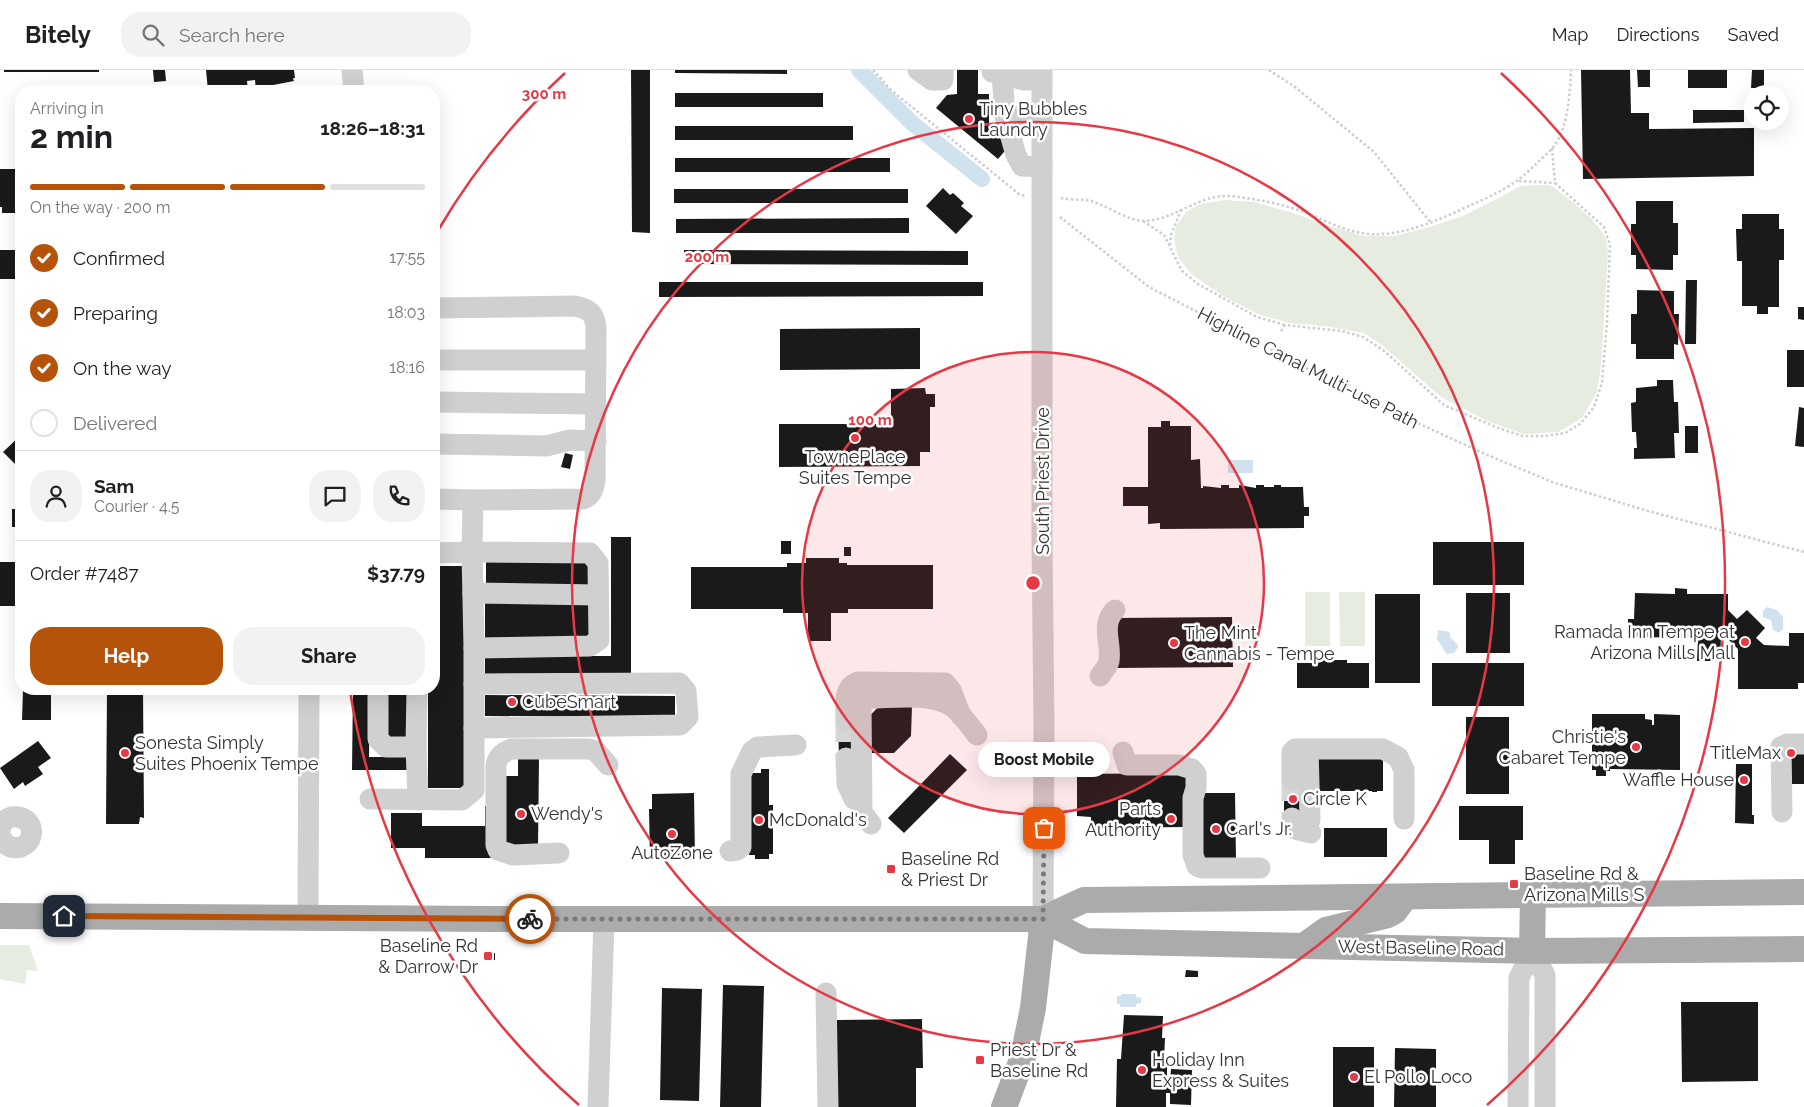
<!DOCTYPE html>
<html lang="en">
<head>
<meta charset="utf-8">
<style>
  body { margin:0; font-family:Raleway,sans-serif; background:#f2f2f2; color:#202124; height:100vh; display:flex; flex-direction:column; font-size:19px; white-space:nowrap }
  * { box-sizing:border-box; margin:0 }
  p { font-size:16px; color:#757577 }
  .icon { flex:none; width:28px; height:28px; fill:none; stroke:currentColor; stroke-width:2; stroke-linecap:round; stroke-linejoin:round }
  .map { position:relative; flex:1; overflow:hidden }
  .side { position:absolute; left:15px; top:15px; width:425px; height:610px; display:flex; flex-direction:column; background:#fff; border-radius:20px; box-shadow:0 5px 20px #0002 }
  .side>* { flex:none }
  .buttons { position:absolute; left:1744px; top:15px; display:grid; gap:10px }
  .buttons a { display:grid; place-items:center; width:45px; height:45px; border-radius:50%; background:#fff; box-shadow:0 5px 20px #0002; font-size:25px }
  .pin { position:absolute; display:grid; place-items:center; width:42px; height:42px; color:#fff; margin:-21px; border-radius:10px; box-shadow:0 2px 8px #0006 }
  .courier { position:absolute; display:grid; place-items:center; width:50px; height:50px; margin:-25px; border:4px solid #b45309; border-radius:50%; background:#fff; color:#222; box-shadow:0 1px 6px #0007 }
  .bubble { position:absolute; height:35px; border-radius:18px; background:#fff; box-shadow:0 5px 20px #0002; font-size:16px; font-weight:700; line-height:35px; text-align:center }
  .head em { font-style:normal; font-weight:700 }
  .head div { display:flex; flex-direction:column-reverse }
  .head { display:flex; align-items:center; justify-content:space-between; height:85px; padding:0 15px }
  h1 { font-size:32px; font-weight:700; line-height:38px }
  .bar { display:grid; grid-template-columns:repeat(4,1fr); gap:8px 5px; align-content:center; height:60px; padding:0 15px }
  .bar i { height:6px; border-radius:4px; background:#e0e0e0 }
  .bar .selected { background:#b45309 }
  .bar p { grid-column:span 4 }
  .line { display:flex; align-items:center; gap:12px; padding:0 15px; border-top:1px solid #e0e0e0 }
  .line div { flex:1 }
  .round { display:grid; place-items:center; flex:none; width:52px; height:52px; border-radius:20px; background:#f2f2f2 }
  ol { padding:0 15px; list-style:none }
  li { display:flex; align-items:center; gap:15px; height:55px }
  li p { margin-inline-start:auto }
  li .icon { padding:5px; border-radius:50%; background:#b45309; color:#fff; stroke-width:4 }
  li:last-child { color:#757577 }
  li i { width:28px; height:28px; border:2px solid #e0e0e0; border-radius:50% }
  .primary-button { display:flex; gap:10px; margin-top:auto; padding:10px 15px }
  .primary-button a { flex:1; height:58px; border-radius:20px; background:#b45309; color:#fff; font-size:20px; font-weight:700; line-height:58px; text-align:center }
  .primary-button a+a { background:#f2f2f2; color:#202124 }
  header { display:flex; align-items:center; gap:30px; box-sizing:border-box; height:70px; padding:0 25px; background:#fff; border-bottom:1px solid #e0e0e0 }
  header strong { font-size:24px }
  nav { display:flex; gap:28px; margin-inline-start:auto; font-size:18px }
  .search { width:350px; height:45px; background:#f2f2f2; display:flex; align-items:center; gap:12px; box-sizing:border-box; padding:0 18px; border-radius:20px; color:#757577; font-size:19px }
  .map>svg:first-child { display:block }
  .green { fill:#e6ecdf }
  .water { fill:#cfe2ee }
  .lines { fill:none; stroke-linecap:round; stroke-linejoin:round }
  .canal { stroke:#cfe2ee; stroke-width:16 }
  .building { fill:#1a1a1a }
  .minor-tunnel { stroke:#d6d6d6; stroke-width:21; stroke-dasharray:21 11; stroke-linecap:butt }
  .path { stroke:#cdcdcd; stroke-width:2.5; stroke-dasharray:2.5 2.5; stroke-linecap:butt }
  .minor { stroke:#d0d0d0; stroke-width:21 }
  .major { stroke:#ababab; stroke-width:26 }
  .done { stroke:#7a7a7a; stroke-width:5; stroke-dasharray:0 9 }
  .route { stroke:#b45309; stroke-width:6 }
  .ring { fill:none; stroke:#e63946; stroke-width:2.5 }
  .poi-dot { fill:#e63946; stroke:#fff; stroke-width:2 }
  .labels { text-anchor:middle; stroke-width:5; stroke-linejoin:round; paint-order:stroke }
  .poi-label { font-size:18px; fill:#333; stroke:#fff; text-anchor:start }
  .street-label { font-size:18px; fill:#333; stroke:#fff }
  .centre { fill:#e63946; stroke:#fff; stroke-width:2.5 }
  .ring-label { font-size:15px; text-anchor:middle; font-weight:bold; fill:#e63946; stroke:#fff; stroke-width:5; stroke-linejoin:round; paint-order:stroke }
</style>
</head>
<body>
<header>
<strong>Bitely</strong>
<div class="search"><svg class="icon" aria-label="search" viewBox="0 0 24 24"><circle cx="10" cy="10" r="6"/><path d="M15 15l6 6"/></svg>Search here</div>
<nav><a>Map</a><a>Directions</a><a>Saved</a></nav>
</header>
<div class="map">
<svg width="1804" height="1037" viewBox="0 0 1804 1037">
  <rect width="100%" height="100%" fill="#fff"/>
  <g class="green">
    <path d="M1535 115H1549L1555 118C1570 131 1596 148 1605 167 1607 171 1607 177 1608 182L1601 296 1597 322 1582 348 1558 362 1524 364 1487 351 1441 327 1383 276 1364 263 1325 256 1290 253 1258 244 1223 226 1191 204 1178 187 1174 169 1176 156 1186 142 1200 134 1225 130 1254 132 1290 142 1330 156 1363 166H1395L1426 158 1463 146 1501 127 1520 116Z"/>
    <rect x="1305" y="522" width="25" height="54"/>
    <path d="M1339 522H1365V576H1340Z"/>
    <path d="M0 875H29L38 901 27 900 25 914 0 909Z"/>
  </g>
  <g class="water">
    <rect x="1228" y="390" width="25" height="13"/>
    <path d="M1767 537 1777 540 1783 547V559L1779 563 1773 560 1771 550 1763 547V541Z"/>
    <path d="M1438 560 1450 562V567L1457 574 1458 577 1454 583 1447 584C1443 580 1442 574 1437 570Z"/>
    <path d="M1121 924H1136V927L1141 928V933L1136 934V937H1120V934H1117V926H1121Z"/>
  </g>
  <g class="lines">
    <path class="canal" d="M859 0 912 53 982 109"/>
  </g>
  <g class="building">
    <rect x="4" y="0" width="95" height="2"/>
    <path d="M153 0H165L166 11 154 12Z"/>
    <path d="M206 0H294L295 8H293L294 11 268 16 269 20 267 21H256L255 10 247 11 248 21H237L236 18 208 21Z"/>
    <path d="M631 0H650V163L632 162Z"/>
    <path d="M675 0H787V4L675 3Z"/>
    <path d="M957 0H978V24H989V59L1009 76 998 89 936 38 947 25 957 24Z"/>
    <path d="M1581 0H1630L1631 43H1649V59L1754 58V106L1583 109Z"/>
    <path d="M1637 0H1650V17H1638Z"/>
    <rect x="1688" y="0" width="39" height="18"/>
    <path d="M1752 0H1764V18H1751Z"/>
    <rect x="675" y="23" width="148" height="14"/>
    <path d="M1693 40H1744V52L1693 53Z"/>
    <rect x="675" y="56" width="178" height="14"/>
    <rect x="675" y="88" width="215" height="14"/>
    <path d="M0 99H21V143H2V137H0Z"/>
    <path d="M943 118 950 125 953 123 964 133 961 136 973 146 956 164 926 136Z"/>
    <rect x="674" y="119" width="234" height="14"/>
    <path d="M1636 131H1673V153H1678V185H1673V200L1636 199V185H1631V154H1636Z"/>
    <path d="M1742 144H1779V159H1784V190H1779V237H1768V244H1757V236H1742V191H1737L1736 159H1742Z"/>
    <path d="M909 148V163H676V149Z"/>
    <rect x="0" y="180" width="21" height="29"/>
    <path d="M684 180 968 181V195L684 194Z"/>
    <path d="M1686 210H1697L1696 274H1685Z"/>
    <path d="M659 212H983V226L659 227Z"/>
    <path d="M1637 220 1674 221V244H1679L1678 275 1674 274V289H1636V274H1631V244H1637Z"/>
    <path d="M1798 237H1804V250L1798 249Z"/>
    <path d="M920 258V299L780 300V259Z"/>
    <rect x="1787" y="280" width="17" height="37"/>
    <path d="M1657 310H1673L1674 332H1678L1679 363H1674L1675 388 1634 389V378H1637L1636 362H1632L1631 333 1636 332V318L1657 316Z"/>
    <path d="M925 318 926 324H935V337H930V382H920V396L779 397V354H891V319Z"/>
    <path d="M1799 337 1804 338V377L1795 376Z"/>
    <path d="M1161 351H1170V356H1191V390L1200 389 1201 418H1203V416L1221 418V415H1229V418H1239V415L1256 418V415H1264V417H1274V415H1281V417H1303L1304 437H1309V446H1304V458L1160 459V453L1148 454V436H1123V417H1148V357H1161Z"/>
    <rect x="1685" y="356" width="13" height="27"/>
    <path d="M21 365V400L3 382Z"/>
    <path d="M565 383 573 385 570 399 561 397Z"/>
    <rect x="12" y="439" width="9" height="18"/>
    <path d="M611 467H631V606L485 605V586H611Z"/>
    <rect x="781" y="471" width="10" height="13"/>
    <rect x="1433" y="472" width="91" height="43"/>
    <rect x="844" y="477" width="7" height="9"/>
    <path d="M806 488H839V493H847V495H933V539H848V543H831V571H808V543H783V539H691V497H787V493H806Z"/>
    <rect x="486" y="491" width="105" height="24"/>
    <rect x="0" y="492" width="21" height="44"/>
    <path d="M434 496H464V718H428V619H434Z"/>
    <path d="M1675 518 1687 519V524H1728V540L1737 549 1747 540 1765 558 1756 568 1764 575 1789 576V563H1804V613H1798V619H1738V579L1726 567H1721L1720 591H1697L1698 568 1634 567V561H1628V549H1634L1635 523 1675 524Z"/>
    <rect x="1466" y="523" width="44" height="60"/>
    <rect x="1375" y="524" width="45" height="89"/>
    <rect x="485" y="533" width="106" height="35"/>
    <path d="M1232 547 1233 597 1115 598V548Z"/>
    <path d="M1318 590H1347V593H1369V618H1297V593H1318Z"/>
    <rect x="1432" y="593" width="92" height="43"/>
    <path d="M23 619H51V650H22Z"/>
    <path d="M107 619H143L144 748 140 747 139 754H106Z"/>
    <path d="M353 619H370L369 687H408L407 700H352Z"/>
    <rect x="387" y="619" width="22" height="49"/>
    <path d="M485 625 675 626V647L485 646Z"/>
    <path d="M880 635 912 636 911 666 894 683H864L854 688H839L838 652H864Z"/>
    <path d="M1592 644H1645V649L1652 650V655H1654V644L1680 645V700L1610 699V701H1606V706H1596V700H1592Z"/>
    <rect x="1466" y="647" width="43" height="77"/>
    <path d="M38 671 51 688 38 697 43 704 25 716 23 712 14 719 0 698Z"/>
    <rect x="1784" y="679" width="20" height="35"/>
    <path d="M950 684 967 700 904 763 888 748Z"/>
    <path d="M518 687 539 688 538 779 503 775 506 706H518Z"/>
    <path d="M1315 689H1383V721H1377V722H1372V721H1318Z"/>
    <path d="M1736 694H1752V745H1754V754L1735 753Z"/>
    <path d="M761 699H769V735H773V784H769V789H755V785H749V703H761Z"/>
    <path d="M1186 703 1187 757 1091 758V747L1077 746V704Z"/>
    <path d="M1303 710V748H1284V711Z"/>
    <path d="M694 723 695 789H650L649 739H652V724Z"/>
    <path d="M1200 723H1235L1236 790H1196Z"/>
    <path d="M485 736H492V788H425V778H391V743H422V756H485Z"/>
    <path d="M1459 736H1523V770H1515V794H1489V770H1459Z"/>
    <rect x="1324" y="758" width="63" height="29"/>
    <path d="M482 883H495V890L482 889Z"/>
    <path d="M1186 900 1198 901V907H1185Z"/>
    <path d="M723 915 764 916 761 1037H720Z"/>
    <path d="M662 918 702 919 699 1031 660 1030Z"/>
    <path d="M1681 932H1758V1011L1682 1012Z"/>
    <path d="M1124 945 1163 946 1162 968H1165L1164 990H1167V1011H1170L1171 999 1192 1000 1191 1035 1170 1034V1023H1166V1037H1116L1117 989H1121Z"/>
    <path d="M922 949 923 998H916V1037H836L837 950Z"/>
    <rect x="1333" y="977" width="41" height="60"/>
    <path d="M1395 978 1436 979V1037H1394Z"/>
  </g>
  <g class="lines">
    <g class="minor-tunnel">
      <path d="M846 651V688"/>
      <path d="M1292 710V748"/>
    </g>
    <g class="path">
      <path d="M873 0 891 20 1019 124 1025 126"/>
      <path d="M1269 0 1295 17 1374 82 1431 153"/>
      <path d="M1519 111 1555 113"/>
      <path d="M1061 128C1070 130 1081 129 1091 131 1106 135 1128 151 1144 151 1175 150 1199 124 1230 126 1256 129 1283 134 1307 143 1327 151 1346 162 1368 164 1400 166 1429 154 1458 141 1477 132 1498 124 1515 112 1523 107 1531 99 1538 92 1543 87 1550 82 1554 76 1568 58 1570 23 1571 0"/>
      <path d="M1060 147 1149 217 1372 332 1485 384 1552 412 1648 441 1804 482"/>
      <path d="M1143 151 1164 165 1182 201 1198 214 1257 247 1285 255"/>
      <path d="M1170 175 1171 165 1181 140"/>
      <path d="M1281 261 1285 255 1342 261 1363 267 1383 280 1444 335 1498 358 1523 366H1546L1565 363 1580 354 1594 337 1602 313 1607 252 1610 175 1604 157 1555 113 1552 78"/>
    </g>
    <g class="minor">
      <path d="M352 0 354 21"/>
      <path d="M918 0 932 10H943V0"/>
      <path d="M992 0V2L1024 10H1042"/>
      <path d="M1042 0V470L1044 657 1043 849"/>
      <path d="M1002 4 1005 46 1042 49"/>
      <path d="M1005 46 1016 85 1022 96 1042 97"/>
      <path d="M434 238 575 236C589 239 595 243 596 258L595 411C593 420 592 426 583 429L473 430 434 429"/>
      <path d="M434 290H596"/>
      <path d="M434 332 596 334"/>
      <path d="M434 374 546 376 570 370 596 371"/>
      <path d="M473 430 472 482 590 483 598 493 599 570 590 576 474 578"/>
      <path d="M473 523 598 525"/>
      <path d="M1100 606C1103 602 1108 596 1109 591 1112 573 1100 555 1115 540"/>
      <path d="M378 619V669L386 677H416L418 730"/>
      <path d="M846 651C846 637 842 616 859 612L945 613 951 620 961 646"/>
      <path d="M474 658 680 655 688 647 686 621 679 613 474 614"/>
      <path d="M416 677 417 619"/>
      <path d="M1123 682 1127 695H1179L1192 699 1196 704V718L1193 728V785L1197 796 1202 798H1260"/>
      <path d="M846 688 847 714 854 729"/>
      <path d="M1292 710V682L1295 679H1308"/>
      <path d="M370 729 462 730 474 720V578L472 482 434 483"/>
      <path d="M1782 742 1781 677 1787 674H1804"/>
      <path d="M1292 748V755L1295 759 1311 763"/>
      <path d="M1310 750 1308 679H1383L1398 687 1404 700V749"/>
      <path d="M871 754 862 742 861 636 864 631 870 628C895 628 934 622 954 638 963 646 970 656 977 665"/>
      <path d="M0 761C2 739 36 744 31 766 30 771 26 775 21 777 10 780 2 773 0 764"/>
      <path d="M730 781 737 780 741 777V704L752 681 758 677 796 675"/>
      <path d="M559 783 513 785 498 780 496 775V695C498 686 502 683 511 679H589L596 681 608 695"/>
      <path d="M308 848 309 619"/>
      <path d="M1532 881 1545 905V1037"/>
      <path d="M826 923 828 1037"/>
      <path d="M598 1037 604 849"/>
      <path d="M1518 1037 1519 908 1532 881"/>
    </g>
    <g class="major">
      <path d="M0 846 493 849H1043L1084 830 1804 822"/>
      <path d="M1043 849 1085 871 1532 881 1804 879"/>
      <path d="M1305 875 1326 860 1388 845 1395 841 1405 827"/>
      <path d="M1532 881 1533 825"/>
      <path d="M1004 1037 1023 987 1033 938 1043 849"/>
    </g>
  </g>
  <g class="lines">
    <path class="done" d="M530 849H1043L1044 758"/>
    <path class="route" d="M64 846 530 849"/>
  </g>
  <circle cx="1033" cy="513" r="231" fill="#e63946" fill-opacity=".12"/>
  <g class="ring">
    <circle cx="1033" cy="513" r="231"/>
    <circle cx="1033" cy="513" r="461"/>
    <path d="M579 1035A692 692 0 0 1 350 621M437 162A692 692 0 0 1 565 3M1501 3A692 692 0 0 1 1487 1035"/>
  </g>
  <g class="poi-dot">
    <circle cx="969" cy="49" r="5"/>
    <circle cx="855" cy="368" r="5"/>
    <circle cx="1745" cy="572" r="5"/>
    <circle cx="1174" cy="573" r="5"/>
    <circle cx="512" cy="632" r="5"/>
    <circle cx="1636" cy="677" r="5"/>
    <circle cx="125" cy="683" r="5"/>
    <circle cx="1791" cy="683" r="5"/>
    <circle cx="1744" cy="710" r="5"/>
    <circle cx="1293" cy="729" r="5"/>
    <circle cx="521" cy="744" r="5"/>
    <circle cx="1171" cy="749" r="5"/>
    <circle cx="759" cy="750" r="5"/>
    <circle cx="1216" cy="759" r="5"/>
    <circle cx="672" cy="764" r="5"/>
    <rect x="886" y="794" width="10" height="10" rx="2.5"/>
    <rect x="1509" y="809" width="10" height="10" rx="2.5"/>
    <rect x="483" y="881" width="10" height="10" rx="2.5"/>
    <rect x="975" y="985" width="10" height="10" rx="2.5"/>
    <circle cx="1142" cy="1000" r="5"/>
    <circle cx="1354" cy="1007" r="5"/>
  </g>
  <g class="labels">
    <g class="poi-label">
      <text x="979" y="45">Tiny Bubbles<tspan x="979" dy="21">Laundry</tspan></text>
      <text x="855" y="393" text-anchor="middle">TownePlace<tspan x="855" dy="21">Suites Tempe</tspan></text>
      <text x="1735" y="568" text-anchor="end">Ramada Inn Tempe at<tspan x="1735" dy="21">Arizona Mills Mall</tspan></text>
      <text x="1184" y="569">The Mint<tspan x="1184" dy="21">Cannabis - Tempe</tspan></text>
      <text x="522" y="638">CubeSmart</text>
      <text x="1626" y="673" text-anchor="end">Christie's<tspan x="1626" dy="21">Cabaret Tempe</tspan></text>
      <text x="135" y="679">Sonesta Simply<tspan x="135" dy="21">Suites Phoenix Tempe</tspan></text>
      <text x="1781" y="689" text-anchor="end">TitleMax</text>
      <text x="1734" y="716" text-anchor="end">Waffle House</text>
      <text x="1303" y="735">Circle K</text>
      <text x="1161" y="745" text-anchor="end">Parts<tspan x="1161" dy="21">Authority</tspan></text>
      <text x="531" y="750">Wendy's</text>
      <text x="769" y="756">McDonald's</text>
      <text x="1226" y="765">Carl's Jr.</text>
      <text x="672" y="789" text-anchor="middle">AutoZone</text>
      <text x="901" y="795">Baseline Rd<tspan x="901" dy="21">&amp; Priest Dr</tspan></text>
      <text x="1524" y="810">Baseline Rd &amp;<tspan x="1524" dy="21">Arizona Mills S</tspan></text>
      <text x="478" y="882" text-anchor="end">Baseline Rd<tspan x="478" dy="21">&amp; Darrow Dr</tspan></text>
      <text x="990" y="986">Priest Dr &amp;<tspan x="990" dy="21">Baseline Rd</tspan></text>
      <text x="1152" y="996">Holiday Inn<tspan x="1152" dy="21">Express &amp; Suites</tspan></text>
      <text x="1364" y="1013">El Pollo Loco</text>
    </g>
    <g class="street-label">
      <text transform="translate(1308 298) rotate(27)" y="6">Highline Canal Multi-use Path</text>
      <text transform="translate(1043 411) rotate(-90)" y="6">South Priest Drive</text>
      <text transform="translate(1421 878) rotate(1)" y="6">West Baseline Road</text>
    </g>
  </g>
  <circle cx="1033" cy="513" r="8" class="centre"/>
  <g class="ring-label">
    <text x="544" y="29">300 m</text>
    <text x="707" y="192">200 m</text>
    <text x="870" y="355">100 m</text>
  </g>
</svg>
<div class="buttons">
<a><svg class="icon" aria-label="locate" viewBox="0 0 24 24"><circle cx="12" cy="12" r="6"/><path d="M12 2v4M12 18v4M2 12h4M18 12h4"/></svg></a>
</div>
<div class="pin" style="left:1044px;top:758px;background:#ea580c"><svg class="icon" aria-label="bag" viewBox="0 0 24 24"><path d="M5 8h14l-1 12H6zM9 8a3 3 0 0 1 6 0"/></svg></div>
<div class="pin" style="left:64px;top:846px;background:#1f2937"><svg class="icon" aria-label="home" viewBox="0 0 24 24"><path d="M3 11l9-7 9 7M6 9v11h12V9"/></svg></div>
<div class="courier" style="left:530px;top:849px"><svg class="icon" aria-label="bike" viewBox="0 0 24 24"><circle cx="6" cy="16" r="4"/><circle cx="18" cy="16" r="4"/><path d="M6 16l4-8h5l3 8M10 8l3 8H6M13 5h3"/></svg></div>
<div class="bubble" style="left:978px;top:672px;width:132px">Boost Mobile</div>
<section class="side">
<div class="head"><div><h1>2 min</h1><p>Arriving in</p></div><em>18:26–18:31</em></div>
<div class="bar"><i class="selected"></i><i class="selected"></i><i class="selected"></i><i></i><p>On the way · 200 m</p></div>
<ol>
<li><svg class="icon" aria-label="check" viewBox="0 0 24 24"><path d="M5 12l5 5 9-10"/></svg>Confirmed<p>17:55</p></li>
<li><svg class="icon" aria-label="check" viewBox="0 0 24 24"><path d="M5 12l5 5 9-10"/></svg>Preparing<p>18:03</p></li>
<li><svg class="icon" aria-label="check" viewBox="0 0 24 24"><path d="M5 12l5 5 9-10"/></svg>On the way<p>18:16</p></li>
<li><i></i>Delivered</li>
</ol>
<div class="line" style="height:90px"><a class="round"><svg class="icon" aria-label="person" viewBox="0 0 24 24"><circle cx="12" cy="8" r="4"/><path d="M4 21q1-7 8-7t8 7"/></svg></a><div><b>Sam</b><p>Courier · 4.5</p></div><a class="round"><svg class="icon" aria-label="chat" viewBox="0 0 24 24"><path d="M4 5h16v11H9l-5 4z"/></svg></a><a class="round"><svg class="icon" aria-label="phone" viewBox="0 0 24 24"><path d="M5 4h4l2 5-3 2q2 4 5 5l2-3 5 2v4C11 20 4 13 5 4z"/></svg></a></div>
<div class="line" style="height:65px"><div>Order #7487</div><b>$37.79</b></div>
<div class="primary-button"><a>Help</a><a>Share</a></div>
</section>
</div>
</body>
</html>
